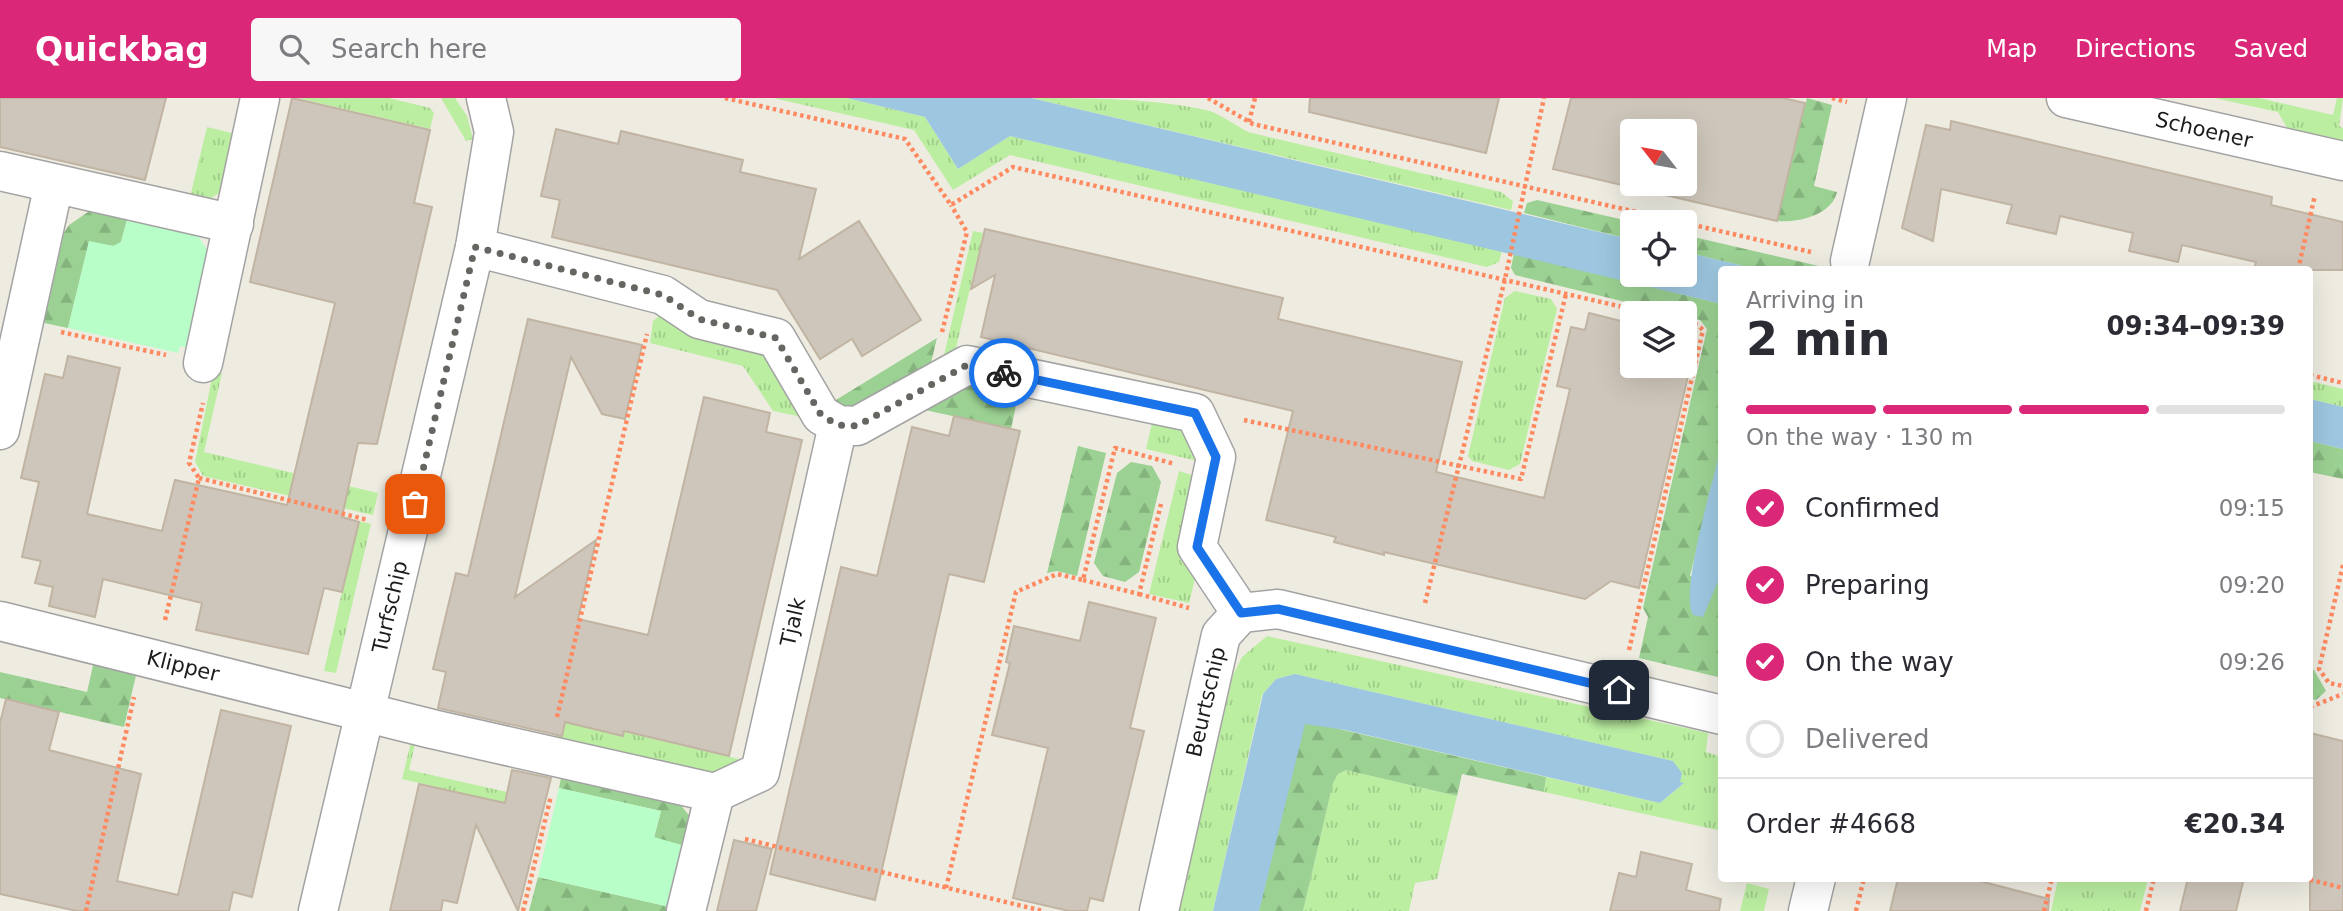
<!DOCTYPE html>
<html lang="en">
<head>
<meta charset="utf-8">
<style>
  body { margin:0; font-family:"DejaVu Sans",sans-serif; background:#f7f7f7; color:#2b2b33; height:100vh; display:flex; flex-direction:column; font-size:26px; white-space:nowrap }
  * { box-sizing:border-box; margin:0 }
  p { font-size:23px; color:#7c7c81 }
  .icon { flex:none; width:38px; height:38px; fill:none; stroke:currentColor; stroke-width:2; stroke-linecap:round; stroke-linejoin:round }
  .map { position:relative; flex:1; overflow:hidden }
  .details { position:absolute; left:1718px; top:168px; width:595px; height:616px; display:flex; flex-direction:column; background:#fff; border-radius:7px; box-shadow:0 7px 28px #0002 }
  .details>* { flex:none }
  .needle { width:46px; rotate:301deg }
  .tools { position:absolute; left:1620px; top:21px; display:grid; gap:14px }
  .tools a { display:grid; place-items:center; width:77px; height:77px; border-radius:7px; background:#fff; box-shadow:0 7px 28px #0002; font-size:35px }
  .pin { position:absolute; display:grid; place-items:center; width:60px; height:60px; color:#fff; margin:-30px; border-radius:14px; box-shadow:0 4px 10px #0006 }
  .courier { position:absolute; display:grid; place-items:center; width:70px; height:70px; margin:-35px; border:5px solid #1a73e8; border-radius:50%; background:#fff; color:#222; box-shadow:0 2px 9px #0007 }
  .headline em { font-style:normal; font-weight:700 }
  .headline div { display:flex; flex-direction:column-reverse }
  .headline { display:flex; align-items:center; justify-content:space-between; height:119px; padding:0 28px }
  h1 { font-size:46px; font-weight:700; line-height:52px }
  .bar { display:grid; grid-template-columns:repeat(4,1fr); gap:10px 7px; align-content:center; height:84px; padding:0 28px }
  .bar i { height:9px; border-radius:5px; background:#e1e1e2 }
  .bar .selected { background:#db2777 }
  .bar p { grid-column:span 4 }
  .line { display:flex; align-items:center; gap:18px; padding:0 28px; border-top:2px solid #e1e1e2 }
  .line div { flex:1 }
  ol { padding:0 28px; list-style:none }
  li { display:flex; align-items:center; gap:21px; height:77px }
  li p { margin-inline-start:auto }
  li .icon { padding:7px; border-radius:50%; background:#db2777; color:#fff; stroke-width:4 }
  li:last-child { color:#7c7c81 }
  li i { width:38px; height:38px; border:4px solid #e1e1e2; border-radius:50% }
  header { display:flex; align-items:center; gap:42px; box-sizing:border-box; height:98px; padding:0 35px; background:#db2777; color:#fff }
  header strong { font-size:33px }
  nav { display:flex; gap:38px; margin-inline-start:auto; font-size:24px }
  .search { width:490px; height:63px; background:#f7f7f7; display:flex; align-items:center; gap:18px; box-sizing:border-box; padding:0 24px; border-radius:7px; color:#7c7c81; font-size:26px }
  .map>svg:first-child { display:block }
  .grass { fill:url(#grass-tufts) }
  .forest { fill:url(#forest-firs) }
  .park { fill:#b8fec9 }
  .water { fill:#9dc7e0 }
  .building { fill:#cec6ba; stroke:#c1b4a2; stroke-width:2; fill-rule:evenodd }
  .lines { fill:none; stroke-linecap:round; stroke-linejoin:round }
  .minor-casing { stroke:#a3a3a3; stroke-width:41 }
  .path { stroke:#ff8961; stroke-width:4.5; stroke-dasharray:3.5 3.5; stroke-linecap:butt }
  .minor { stroke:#fff; stroke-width:38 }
  .done { stroke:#666561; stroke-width:7; stroke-dasharray:0 12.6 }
  .route { stroke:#1a73e8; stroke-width:9 }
  .labels { text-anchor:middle; stroke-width:5; stroke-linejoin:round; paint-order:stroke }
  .street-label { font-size:21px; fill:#1c1c1c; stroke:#fff }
</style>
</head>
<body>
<header>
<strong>Quickbag</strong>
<div class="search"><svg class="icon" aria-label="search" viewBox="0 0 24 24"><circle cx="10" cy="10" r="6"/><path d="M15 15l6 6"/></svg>Search here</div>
<nav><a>Map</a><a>Directions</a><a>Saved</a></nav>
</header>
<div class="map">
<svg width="2343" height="813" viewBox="0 0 2343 813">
  <defs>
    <pattern id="grass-tufts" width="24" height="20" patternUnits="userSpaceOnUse" patternTransform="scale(1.75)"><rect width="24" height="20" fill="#bbeea1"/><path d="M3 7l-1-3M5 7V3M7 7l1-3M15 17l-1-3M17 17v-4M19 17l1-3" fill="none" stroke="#a0cc8a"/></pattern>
    <pattern id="forest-firs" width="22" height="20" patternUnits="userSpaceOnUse" patternTransform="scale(1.75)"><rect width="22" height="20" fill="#9bd192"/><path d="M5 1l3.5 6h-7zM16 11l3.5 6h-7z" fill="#85b37d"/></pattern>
  </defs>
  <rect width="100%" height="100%" fill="#eeece1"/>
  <g class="grass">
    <path d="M297 0H389L430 10 434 15 430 31Z"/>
    <path d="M441 0H455L467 18 473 41 466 43Z"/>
    <path d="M773 0H847L925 19 958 71 1010 38 1502 153 1499 164 1487 169 1010 57 953 92 914 32Z"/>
    <path d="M1031 0C1088 0 1155 0 1210 13 1223 18 1235 27 1248 34L1501 94 1513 103 1511 112Z"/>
    <path d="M2214 0H2259L2333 17 2337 0H2343L2339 28 2343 30V44L2287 30 2278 14Z"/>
    <path d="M207 29 236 36 226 91 201 106 189 103Z"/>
    <path d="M973 133 983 135 956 250 944 257Z"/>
    <path d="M1515 193 1551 201 1557 211 1520 366 1509 372 1472 363 1468 358 1505 200Z"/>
    <path d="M668 210 766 250 807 320 773 313 743 268 650 245 653 223Z"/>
    <path d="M217 274 222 275 204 354 378 395 373 417 203 378 195 364 213 275Z"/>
    <path d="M2310 283 2343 291V309L2310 301Z"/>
    <path d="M1152 325 1191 334 1202 364 1146 351Z"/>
    <path d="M1179 373 1198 379 1196 477 1189 505 1149 496Z"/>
    <path d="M358 423 371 426 336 575 324 573Z"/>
    <path d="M1267 538 1708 635 1706 654 1722 659V733L1544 694 1546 679 1660 705 1683 686 1680 684 1673 663 1295 576 1276 581 1262 597 1213 813H1179L1233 577 1242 559Z"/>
    <path d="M561 619 747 663 727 680 555 639Z"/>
    <path d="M411 644 415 646 409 672 507 694 504 705 402 681Z"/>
    <path d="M1346 672 1457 698 1437 781 1415 785 1409 813H1303L1333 685 1338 676Z"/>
    <path d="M2058 781V780L2148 781 2140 813H2051Z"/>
    <path d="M1747 785 1769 791 1764 813H1740Z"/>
  </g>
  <g class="forest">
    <path d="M1807 0 1832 7 1814 88 1837 94C1832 117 1798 125 1777 123Z"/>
    <path d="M1537 102 1633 124V142L1524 115 1527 105Z"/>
    <path d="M91 112 128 118 121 144 114 148 89 144 68 230 44 225 64 135 69 127Z"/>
    <path d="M1685 137 1823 169 1831 171H1756L1685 154Z"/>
    <path d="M1514 155 1722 206V346L1690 478 1720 481 1722 474V580L1639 560 1648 519 1643 510 1707 231 1700 222 1685 219V215H1671L1515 177 1511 170Z"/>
    <path d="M937 240 931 265 858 311 831 305Z"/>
    <path d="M964 280 1019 293 1011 331 916 310Z"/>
    <path d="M2310 343 2343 351V381L2310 374Z"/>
    <path d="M1078 348 1106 355 1077 478 1057 473 1047 475Z"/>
    <path d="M1131 364 1152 368 1161 384 1139 474 1125 484 1103 478 1094 465 1117 375Z"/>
    <path d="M94 563 137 573 124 629 0 600V574L87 594Z"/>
    <path d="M2310 571 2314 572 2326 593 2316 602 2310 601Z"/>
    <path d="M1313 625 1546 679 1544 694 1462 676 1457 698 1346 672 1338 676 1333 685 1303 813H1259L1301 634 1305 626Z"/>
    <path d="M562 675 677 702 691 720 685 748 654 740 661 713 559 690Z"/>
    <path d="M538 779 670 809 669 813H529Z"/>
  </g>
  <g class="park">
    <path d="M128 118 196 135 212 159 192 251 180 248 178 255 68 230 89 143 113 148 121 144Z"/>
    <path d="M559 690 661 713 654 739 685 748 670 809 538 779Z"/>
  </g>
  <g class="water">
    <path d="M847 0H1031L1633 142V177H1685V154L1756 171 1722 172V206L1010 38 958 71 925 19Z"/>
    <path d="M2310 301 2343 309V351L2310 343Z"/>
    <path d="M1722 346V474L1703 519 1693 517C1679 495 1715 377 1722 346Z"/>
    <path d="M1295 576 1673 663 1682 675 1680 684 1684 685 1660 705 1345 632 1305 626 1259 813H1213L1263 596 1276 581Z"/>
  </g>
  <g class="building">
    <path d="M0 0H166L145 82 0 49Z"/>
    <path d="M292 0 430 32 414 105 432 109 377 346 358 345 342 419 359 424 342 494 324 490 308 556 196 532 202 505 103 481 95 519 49 508 53 489 35 485 41 463 22 459 39 384 21 380 45 276 63 280 68 258 120 270 87 416 162 433 175 382 287 407 335 205 250 184Z"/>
    <path d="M1310 0H1499L1486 55 1309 14Z"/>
    <path d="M1571 0H1783L1805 5 1777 123 1553 71ZM1633 33H1685V86H1633Z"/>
    <path d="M1951 23 2272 99 2271 107 2343 124V172H2254L2256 164 2182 147 2178 164 2129 153 2133 135 2060 118 2056 136 2007 125 2012 107 1941 91 1933 143 1902 130 1926 27 1950 32Z"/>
    <path d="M556 31 618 46 621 33 743 62 740 74 816 91 799 161 859 123 921 222 862 258 852 241 820 261 777 192 552 139 560 102 541 98Z"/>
    <path d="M985 131 1283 200 1278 221 1462 264 1436 374 1544 400 1570 291 1557 288 1571 229 1585 232 1589 215 1633 226V268H1685V259L1692 261 1639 490 1611 483 1585 501 1384 454V457L1334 444 1336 439 1266 422 1293 313 981 239 995 177 971 191Z"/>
    <path d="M528 221 642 247 625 321 602 316 571 259 515 499 596 442 578 521 648 537 704 299 770 315 766 334 802 342 729 658 624 633 623 638 565 624 562 638 438 610 446 574 433 571 456 475 468 478Z"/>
    <path d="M954 318 1020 333 984 484 949 476 875 802 770 776 841 469 877 478 912 329 949 338Z"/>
    <path d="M1089 504 1156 520 1130 630 1144 633 1103 803 1090 800 1087 813H1069L1013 800 1048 650 992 637 1010 565 1006 564 1014 528 1080 543Z"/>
    <path d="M6 601 59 614 49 652 141 676 117 783 178 797 221 612 291 628 252 799 233 794 229 813H77L0 796V625Z"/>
    <path d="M2310 635 2343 643V813H2310Z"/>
    <path d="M512 672 551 680 518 813 476 727 457 805 443 802 441 813H390L419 686 505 705Z"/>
    <path d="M734 742 772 751 756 813H717Z"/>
    <path d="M1641 754 1692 766 1686 792 1721 801 1719 813H1610L1619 775 1636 779Z"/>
    <path d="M1898 780H1968L2049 801 2048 813H1890Z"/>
    <path d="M2188 780H2244L2236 813H2180Z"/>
  </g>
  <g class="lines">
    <defs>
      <g id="minor">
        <path d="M2066 0 2343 63"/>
        <path d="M0 73 234 126"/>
        <path d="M475 149 663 197 699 221 776 240 821 317 838 327 857 328 967 267 1195 315 1216 359 1197 449 1241 515"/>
        <path d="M1850 163 1887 0"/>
        <path d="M203 265 260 0"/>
        <path d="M0 332 54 86"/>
        <path d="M0 523 432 631 715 695 760 674 838 327"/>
        <path d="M318 813 475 149 494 34 486 0"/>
        <path d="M686 813 715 695"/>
        <path d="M1159 813 1221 537 1241 515 1278 511 1722 617"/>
        <path d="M1808 813 1816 780"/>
      </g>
    </defs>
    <use href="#minor" class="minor-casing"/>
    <g class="path">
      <path d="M725 0 905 41 951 107 1013 69 1649 215"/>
      <path d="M1208 0 1253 26 1680 124"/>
      <path d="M1832 0 1847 4"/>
      <path d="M1249 24 1255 0"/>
      <path d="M1685 125 1811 154"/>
      <path d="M2298 172 2315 97"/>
      <path d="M61 234 166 257"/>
      <path d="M942 234 967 134 951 107"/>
      <path d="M2310 277 2343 285"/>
      <path d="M1244 322 1521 381 1566 196"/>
      <path d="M199 380 368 422"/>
      <path d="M2343 467 2319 571 2329 585 2343 588"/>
      <path d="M1083 482 1139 496 1161 406"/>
      <path d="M1139 496 1189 510"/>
      <path d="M1425 505 1505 181 1544 0"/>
      <path d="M165 522 199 380 189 365 203 305"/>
      <path d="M1629 552 1703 232 1698 227 1685 224"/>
      <path d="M2310 609 2343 596"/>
      <path d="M557 619 647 236"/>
      <path d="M745 741 1043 813"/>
      <path d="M2303 780 2343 790"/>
      <path d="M946 790 1016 494 1057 476 1083 482 1115 350 1175 366"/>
      <path d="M86 813 134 599"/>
      <path d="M523 813 551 698"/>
      <path d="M1856 813 1864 780"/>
      <path d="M2044 813 2052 780"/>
      <path d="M2146 813 2154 780"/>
    </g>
    <use href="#minor" class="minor"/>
  </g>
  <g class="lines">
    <path class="done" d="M415 406 475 149 663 197 699 221 776 240 821 317 838 327 857 328 967 267 1004 275"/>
    <path class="route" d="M1004 275 1195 315 1216 359 1197 449 1241 515 1278 511 1619 592"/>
  </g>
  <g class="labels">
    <g class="street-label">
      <text transform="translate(2204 32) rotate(13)" y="7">Schoener</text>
      <text transform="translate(390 509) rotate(-77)" y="7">Turfschip</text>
      <text transform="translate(793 524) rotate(-77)" y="7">Tjalk</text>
      <text transform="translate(183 568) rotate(14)" y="7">Klipper</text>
      <text transform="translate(1206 604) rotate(-77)" y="7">Beurtschip</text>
    </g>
  </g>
</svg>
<div class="tools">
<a><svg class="needle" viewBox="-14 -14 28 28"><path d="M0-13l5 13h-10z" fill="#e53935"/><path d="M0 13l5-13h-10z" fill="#7c7c81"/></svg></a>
<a><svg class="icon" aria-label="locate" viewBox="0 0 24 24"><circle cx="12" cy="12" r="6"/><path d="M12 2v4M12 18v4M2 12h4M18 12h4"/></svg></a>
<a><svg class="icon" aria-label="layers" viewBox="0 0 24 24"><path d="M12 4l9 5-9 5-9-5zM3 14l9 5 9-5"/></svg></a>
</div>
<div class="pin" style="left:415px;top:406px;background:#ea580c"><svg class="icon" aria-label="bag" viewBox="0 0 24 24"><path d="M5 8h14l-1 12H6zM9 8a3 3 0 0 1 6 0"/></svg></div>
<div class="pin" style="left:1619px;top:592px;background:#1f2937"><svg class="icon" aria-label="home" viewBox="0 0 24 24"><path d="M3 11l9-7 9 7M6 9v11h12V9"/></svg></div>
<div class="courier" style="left:1004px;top:275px"><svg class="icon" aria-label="bike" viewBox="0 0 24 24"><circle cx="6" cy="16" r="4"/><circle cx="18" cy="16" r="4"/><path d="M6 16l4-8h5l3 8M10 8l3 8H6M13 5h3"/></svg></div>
<section class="details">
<div class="headline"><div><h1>2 min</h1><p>Arriving in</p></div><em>09:34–09:39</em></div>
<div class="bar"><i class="selected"></i><i class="selected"></i><i class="selected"></i><i></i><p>On the way · 130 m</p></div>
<ol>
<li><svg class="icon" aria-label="check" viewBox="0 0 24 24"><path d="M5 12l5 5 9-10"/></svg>Confirmed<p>09:15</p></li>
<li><svg class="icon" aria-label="check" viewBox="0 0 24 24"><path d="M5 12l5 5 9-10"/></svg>Preparing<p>09:20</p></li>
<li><svg class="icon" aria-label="check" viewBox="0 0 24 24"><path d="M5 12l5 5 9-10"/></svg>On the way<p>09:26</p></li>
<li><i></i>Delivered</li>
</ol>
<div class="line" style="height:91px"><div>Order #4668</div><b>€20.34</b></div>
</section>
</div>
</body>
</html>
